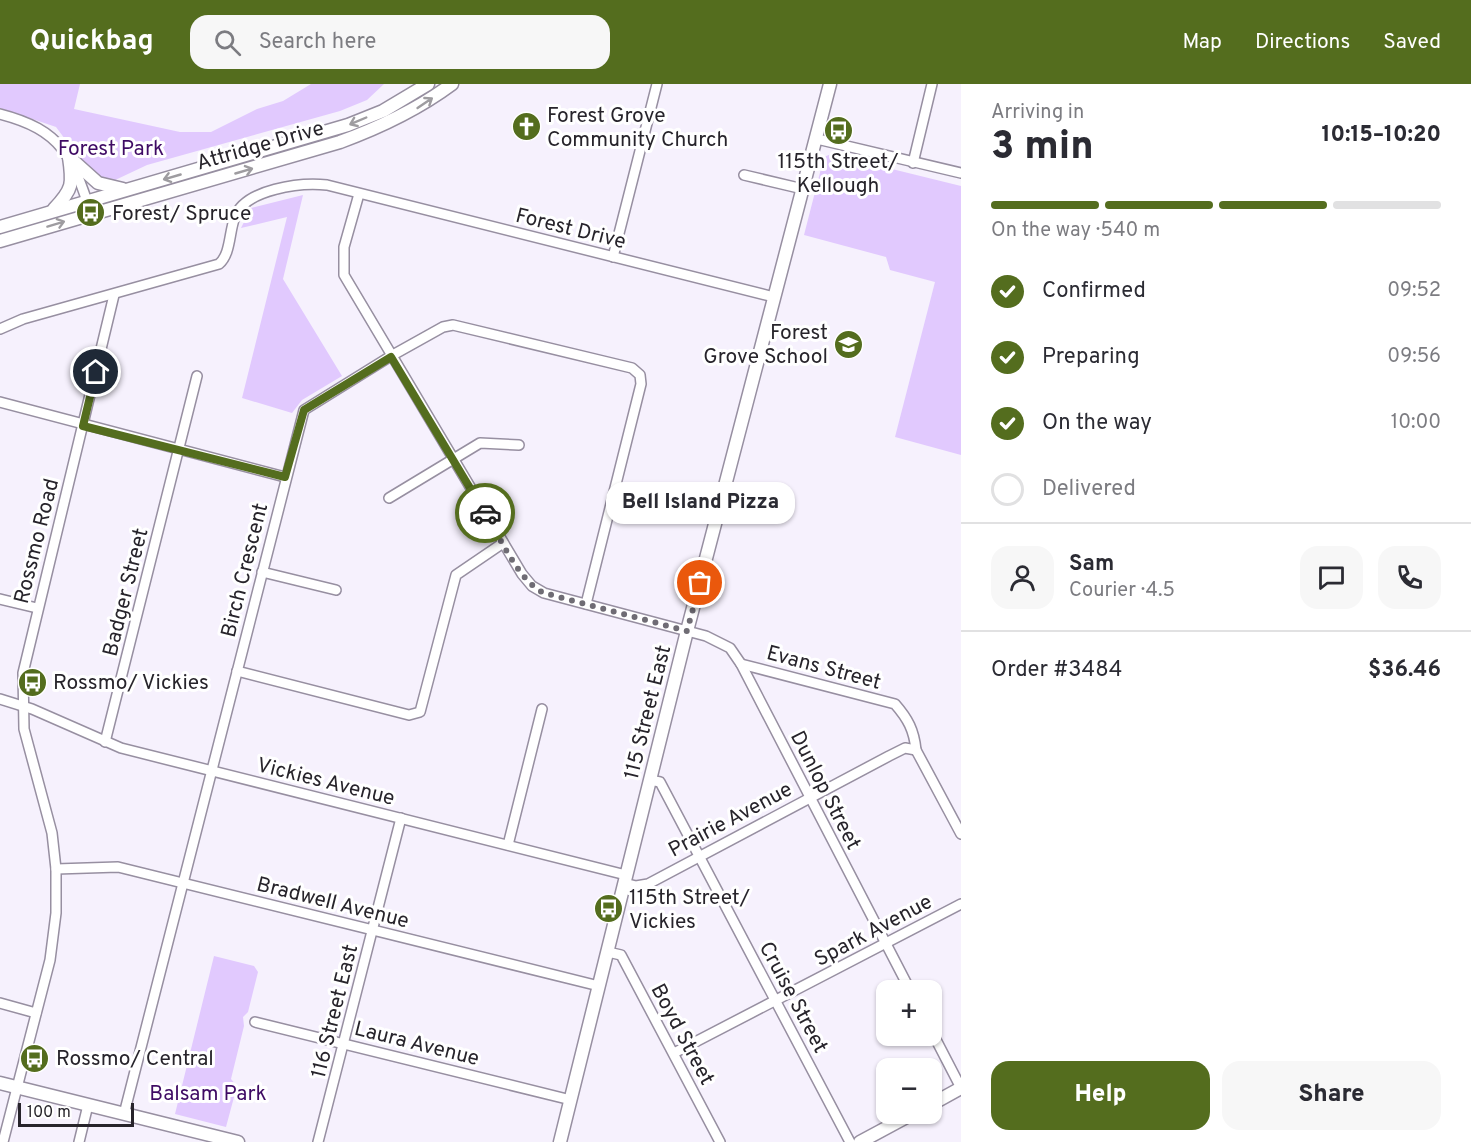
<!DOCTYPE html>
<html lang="en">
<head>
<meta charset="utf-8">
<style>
  body { margin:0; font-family:Overpass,sans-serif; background:#f7f7f7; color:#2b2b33; height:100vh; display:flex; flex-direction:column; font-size:22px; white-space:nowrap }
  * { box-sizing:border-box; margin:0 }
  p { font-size:20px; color:#7c7c81 }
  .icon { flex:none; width:33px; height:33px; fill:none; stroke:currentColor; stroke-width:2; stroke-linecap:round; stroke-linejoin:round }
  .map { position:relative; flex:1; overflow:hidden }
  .sheet { display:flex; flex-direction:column; background:#fff; width:510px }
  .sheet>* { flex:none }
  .controls { position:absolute; left:876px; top:896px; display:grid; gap:12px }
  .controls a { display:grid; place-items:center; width:66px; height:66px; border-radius:12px; background:#fff; box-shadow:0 2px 4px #0004; font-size:30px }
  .scale { position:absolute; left:18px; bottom:15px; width:116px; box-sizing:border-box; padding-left:6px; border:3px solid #27242b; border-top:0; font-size:16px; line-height:21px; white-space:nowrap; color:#27242b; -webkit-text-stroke:4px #fff; paint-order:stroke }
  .pin { position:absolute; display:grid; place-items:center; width:51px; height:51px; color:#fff; margin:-26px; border:3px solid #fff; border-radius:50%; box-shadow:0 2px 6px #0007 }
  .courier { position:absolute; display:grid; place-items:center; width:60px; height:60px; margin:-30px; border:4px solid #546d1e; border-radius:50%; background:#fff; color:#222; box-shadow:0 2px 8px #0007 }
  .bubble { position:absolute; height:42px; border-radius:18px; background:#fff; box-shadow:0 2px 4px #0004; font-size:20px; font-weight:800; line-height:42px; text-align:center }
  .overview em { font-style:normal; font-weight:800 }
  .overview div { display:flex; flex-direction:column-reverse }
  .overview { display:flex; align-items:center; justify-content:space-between; height:102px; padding:0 30px }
  h1 { font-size:39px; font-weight:800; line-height:45px }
  .bar { display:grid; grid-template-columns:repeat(4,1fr); gap:9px 6px; align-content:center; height:72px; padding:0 30px }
  .bar i { height:8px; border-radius:4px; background:#e1e1e2 }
  .bar .on { background:#546d1e }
  .bar p { grid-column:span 4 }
  .line { display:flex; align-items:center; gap:15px; padding:0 30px; border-top:2px solid #e1e1e2 }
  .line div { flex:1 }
  .round { display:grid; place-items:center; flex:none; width:63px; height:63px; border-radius:18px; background:#f7f7f7 }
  ol { padding:0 30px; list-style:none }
  li { display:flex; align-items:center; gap:18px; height:66px }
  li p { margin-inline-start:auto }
  li .icon { padding:6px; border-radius:50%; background:#546d1e; color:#fff; stroke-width:4 }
  li:last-child { color:#7c7c81 }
  li i { width:33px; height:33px; border:3px solid #e1e1e2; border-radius:50% }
  .action { display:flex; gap:12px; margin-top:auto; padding:12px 30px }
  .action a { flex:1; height:69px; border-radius:18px; background:#546d1e; color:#fff; font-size:24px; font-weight:800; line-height:69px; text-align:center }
  .action a+a { background:#f7f7f7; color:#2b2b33 }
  header { display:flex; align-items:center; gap:36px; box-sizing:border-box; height:84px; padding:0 30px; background:#546d1e; color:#fff }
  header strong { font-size:28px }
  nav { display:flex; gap:33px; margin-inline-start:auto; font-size:21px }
  .search { width:420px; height:54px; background:#f7f7f7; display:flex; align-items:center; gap:15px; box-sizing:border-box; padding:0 21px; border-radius:18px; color:#7c7c81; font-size:22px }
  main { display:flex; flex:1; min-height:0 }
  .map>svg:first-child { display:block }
  .green { fill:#e1c9fe }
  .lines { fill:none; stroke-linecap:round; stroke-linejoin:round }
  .street-casing { stroke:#978fa1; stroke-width:12 }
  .secondary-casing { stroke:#978fa1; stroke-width:15 }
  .street { stroke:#fff; stroke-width:9 }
  .secondary { stroke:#fff; stroke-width:12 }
  .oneway { stroke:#9e9ca0 }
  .done { stroke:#6f6c74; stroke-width:6; stroke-dasharray:0 10.8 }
  .route { stroke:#546d1e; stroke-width:8 }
  .labels { text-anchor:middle; stroke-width:6; stroke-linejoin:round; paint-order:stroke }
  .poi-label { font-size:21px; fill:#27242b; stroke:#fff; text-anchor:start }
  .street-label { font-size:21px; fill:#27242b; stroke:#fff }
  .park-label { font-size:21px; fill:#3f0b64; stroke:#fff }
</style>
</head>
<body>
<header>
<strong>Quickbag</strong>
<div class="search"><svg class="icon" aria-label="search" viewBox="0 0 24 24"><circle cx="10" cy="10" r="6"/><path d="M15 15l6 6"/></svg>Search here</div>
<nav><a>Map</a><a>Directions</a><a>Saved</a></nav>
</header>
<main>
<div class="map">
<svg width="961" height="1058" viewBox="0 0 961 1058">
  <rect width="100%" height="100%" fill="#f6f1fd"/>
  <g class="green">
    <path d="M0 0H80L74 25 180 48H211L257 25 283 17 311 0H384L367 16 340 27 147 81 111 98 88 86 56 43 0 24Z"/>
    <path d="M831 70 961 102V371L895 353 935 198 890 186 886 173 804 151 824 73Z"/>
    <path d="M303 111 283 195 342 292 302 316 292 329 242 314 287 133 241 144 251 124Z"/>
    <path d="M214 872 254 882 258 888 248 928 243 933 244 942 231 995 237 1002 226 1043 175 1030Z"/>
  </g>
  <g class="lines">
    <defs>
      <g id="street">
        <path d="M0 30C62 46 72 72 91 129"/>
        <path d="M817 55 961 89"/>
        <path d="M913 79 932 0"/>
        <path d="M744 91 803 105"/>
        <path d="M359 110 344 163V191L522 490 532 502 544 509 706 552 730 564 741 580 910 906"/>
        <path d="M613 173 657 0"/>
        <path d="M0 245 23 235 219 180C231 170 229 147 235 133 245 105 301 98 327 101L774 213"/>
        <path d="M0 318 285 393"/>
        <path d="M389 414 480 359 519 361"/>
        <path d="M262 488 336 506"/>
        <path d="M0 515 37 524"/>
        <path d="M741 580 895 620C908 635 914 646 916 666L961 750"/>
        <path d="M237 587 409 631 420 628 456 491 503 459"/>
        <path d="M0 615 32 625 121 664 626 791"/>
        <path d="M105 658 197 292"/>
        <path d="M650 696 660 698 850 1058"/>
        <path d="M508 761 542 625"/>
        <path d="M56 785 118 783 599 902"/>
        <path d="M624 799 636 802 648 800 889 672 905 664 916 666"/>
        <path d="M608 868 621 871 720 1058"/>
        <path d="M0 919 36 929"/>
        <path d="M255 938 571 1016"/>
        <path d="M932 948 961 1004"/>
        <path d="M674 969 961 820"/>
        <path d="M124 1030 304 326 391 272 443 243 453 241 632 284 640 291 641 300 586 520"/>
        <path d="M3 1058 50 876 56 829V785L52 749 24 645 23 589 114 211"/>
        <path d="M79 1058 88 1021"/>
        <path d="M318 1058 401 734"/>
      </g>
      <g id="secondary">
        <path d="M69 73 98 99 123 105"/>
        <path d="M54 125C73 105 73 100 69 73"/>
        <path d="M0 143 348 41 383 27 428 0"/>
        <path d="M0 157 340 58C381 43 417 26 452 0"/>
        <path d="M0 999 238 1058"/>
        <path d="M932 1020 961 1004"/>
        <path d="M560 1058 687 547 830 0"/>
        <path d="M860 1058 914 1029"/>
      </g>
    </defs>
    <use href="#street" class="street-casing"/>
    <use href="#secondary" class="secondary-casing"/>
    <use href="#street" class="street"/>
    <use href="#secondary" class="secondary"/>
  </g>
  <defs><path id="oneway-shaft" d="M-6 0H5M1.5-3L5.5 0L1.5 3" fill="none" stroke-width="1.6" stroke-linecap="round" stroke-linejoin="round" transform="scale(1.5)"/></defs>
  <g class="oneway">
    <use href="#oneway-shaft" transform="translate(425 19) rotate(-34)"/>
    <use href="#oneway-shaft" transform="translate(358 37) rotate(157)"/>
    <use href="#oneway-shaft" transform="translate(244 87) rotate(-16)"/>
    <use href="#oneway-shaft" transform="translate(172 93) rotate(164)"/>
    <use href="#oneway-shaft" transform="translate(56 140) rotate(-17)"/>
  </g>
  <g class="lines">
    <path class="done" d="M485 429C500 453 519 498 544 509L687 547 700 499"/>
    <path class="route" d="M96 288 83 342 285 393 304 326 391 273 485 429"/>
  </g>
  <defs>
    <symbol id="church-disc" viewBox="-11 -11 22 22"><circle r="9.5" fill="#546d1e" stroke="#fff"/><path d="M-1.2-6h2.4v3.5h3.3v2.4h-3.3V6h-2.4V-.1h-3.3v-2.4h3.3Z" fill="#fff"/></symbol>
    <symbol id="bus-disc" viewBox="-11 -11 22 22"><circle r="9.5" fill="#546d1e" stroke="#fff"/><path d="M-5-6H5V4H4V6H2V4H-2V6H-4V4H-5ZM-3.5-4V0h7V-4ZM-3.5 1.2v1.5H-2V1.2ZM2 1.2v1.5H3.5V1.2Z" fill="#fff"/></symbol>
    <symbol id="school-disc" viewBox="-11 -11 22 22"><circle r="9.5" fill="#546d1e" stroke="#fff"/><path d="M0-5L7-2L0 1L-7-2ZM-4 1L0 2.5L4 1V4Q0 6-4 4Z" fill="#fff"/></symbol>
  </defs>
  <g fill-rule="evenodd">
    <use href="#church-disc" x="510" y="26" width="33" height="33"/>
    <use href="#bus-disc" x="822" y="30" width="33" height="33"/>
    <use href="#bus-disc" x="74" y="112" width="33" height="33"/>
    <use href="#school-disc" x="832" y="244" width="33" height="33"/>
    <use href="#bus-disc" x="16" y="582" width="33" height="33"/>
    <use href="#bus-disc" x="592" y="808" width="33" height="33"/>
    <use href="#bus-disc" x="18" y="958" width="33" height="33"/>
  </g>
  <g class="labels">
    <g class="poi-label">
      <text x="547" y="38">Forest Grove<tspan x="547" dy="24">Community Church</tspan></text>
      <text x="838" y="84" text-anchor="middle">115th Street/<tspan x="838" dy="24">Kellough</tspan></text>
      <text x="112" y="136">Forest/ Spruce</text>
      <text x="828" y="255" text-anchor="end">Forest<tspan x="828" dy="24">Grove School</tspan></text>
      <text x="53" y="605">Rossmo/ Vickies</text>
      <text x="629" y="820">115th Street/<tspan x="629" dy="24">Vickies</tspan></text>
      <text x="56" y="981">Rossmo/ Central</text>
    </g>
    <g class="street-label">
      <text transform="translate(260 61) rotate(-16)" y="7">Attridge Drive</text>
      <text transform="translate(571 144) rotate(14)" y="7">Forest Drive</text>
      <text transform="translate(36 457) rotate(-76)" y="7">Rossmo Road</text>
      <text transform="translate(244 486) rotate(-76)" y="7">Birch Crescent</text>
      <text transform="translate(125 508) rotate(-76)" y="7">Badger Street</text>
      <text transform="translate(824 583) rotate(15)" y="7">Evans Street</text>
      <text transform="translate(647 628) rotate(-76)" y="7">115 Street East</text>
      <text transform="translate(326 697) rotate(14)" y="7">Vickies Avenue</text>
      <text transform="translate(826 706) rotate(63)" y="7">Dunlop Street</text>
      <text transform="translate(730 735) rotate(-28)" y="7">Prairie Avenue</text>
      <text transform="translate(333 818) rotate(14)" y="7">Bradwell Avenue</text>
      <text transform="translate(873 846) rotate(-28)" y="7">Spark Avenue</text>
      <text transform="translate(794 913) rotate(62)" y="7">Cruise Street</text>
      <text transform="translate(334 927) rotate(-76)" y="7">116 Street East</text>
      <text transform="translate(683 950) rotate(62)" y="7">Boyd Street</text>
      <text transform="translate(417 959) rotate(14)" y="7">Laura Avenue</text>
    </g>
    <g class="park-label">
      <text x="111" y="71">Forest Park</text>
      <text x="208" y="1016">Balsam Park</text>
    </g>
  </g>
</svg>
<div class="controls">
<a>+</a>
<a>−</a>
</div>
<div class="scale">100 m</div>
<div class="pin" style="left:700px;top:499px;background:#ea580c"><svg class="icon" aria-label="bag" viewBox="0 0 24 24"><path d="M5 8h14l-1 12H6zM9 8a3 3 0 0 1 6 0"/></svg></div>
<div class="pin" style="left:96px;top:288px;background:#1f2937"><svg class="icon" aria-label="home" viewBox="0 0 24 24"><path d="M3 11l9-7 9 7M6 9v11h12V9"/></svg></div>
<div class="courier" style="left:485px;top:429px"><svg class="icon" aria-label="car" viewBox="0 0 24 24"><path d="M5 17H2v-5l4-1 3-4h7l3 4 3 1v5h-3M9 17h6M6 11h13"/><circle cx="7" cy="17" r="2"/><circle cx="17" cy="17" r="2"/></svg></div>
<div class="bubble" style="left:606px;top:398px;width:189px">Bell Island Pizza</div>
</div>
<section class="sheet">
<div class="overview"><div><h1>3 min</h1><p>Arriving in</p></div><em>10:15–10:20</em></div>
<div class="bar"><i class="on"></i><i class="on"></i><i class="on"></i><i></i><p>On the way · 540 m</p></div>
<ol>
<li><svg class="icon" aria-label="check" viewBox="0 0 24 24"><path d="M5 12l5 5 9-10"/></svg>Confirmed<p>09:52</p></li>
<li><svg class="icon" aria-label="check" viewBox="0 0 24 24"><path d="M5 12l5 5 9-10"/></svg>Preparing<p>09:56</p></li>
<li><svg class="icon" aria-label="check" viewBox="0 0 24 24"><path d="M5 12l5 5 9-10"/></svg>On the way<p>10:00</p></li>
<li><i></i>Delivered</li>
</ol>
<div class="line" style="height:108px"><a class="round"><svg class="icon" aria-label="person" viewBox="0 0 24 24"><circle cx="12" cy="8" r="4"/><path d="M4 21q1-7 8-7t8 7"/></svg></a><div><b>Sam</b><p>Courier · 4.5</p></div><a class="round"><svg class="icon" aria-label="chat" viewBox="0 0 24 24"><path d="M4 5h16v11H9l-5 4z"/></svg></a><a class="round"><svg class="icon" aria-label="phone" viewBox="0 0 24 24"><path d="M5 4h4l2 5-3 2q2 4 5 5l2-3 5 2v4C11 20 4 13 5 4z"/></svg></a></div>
<div class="line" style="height:78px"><div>Order #3484</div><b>$36.46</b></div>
<div class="action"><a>Help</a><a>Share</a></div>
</section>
</main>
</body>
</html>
